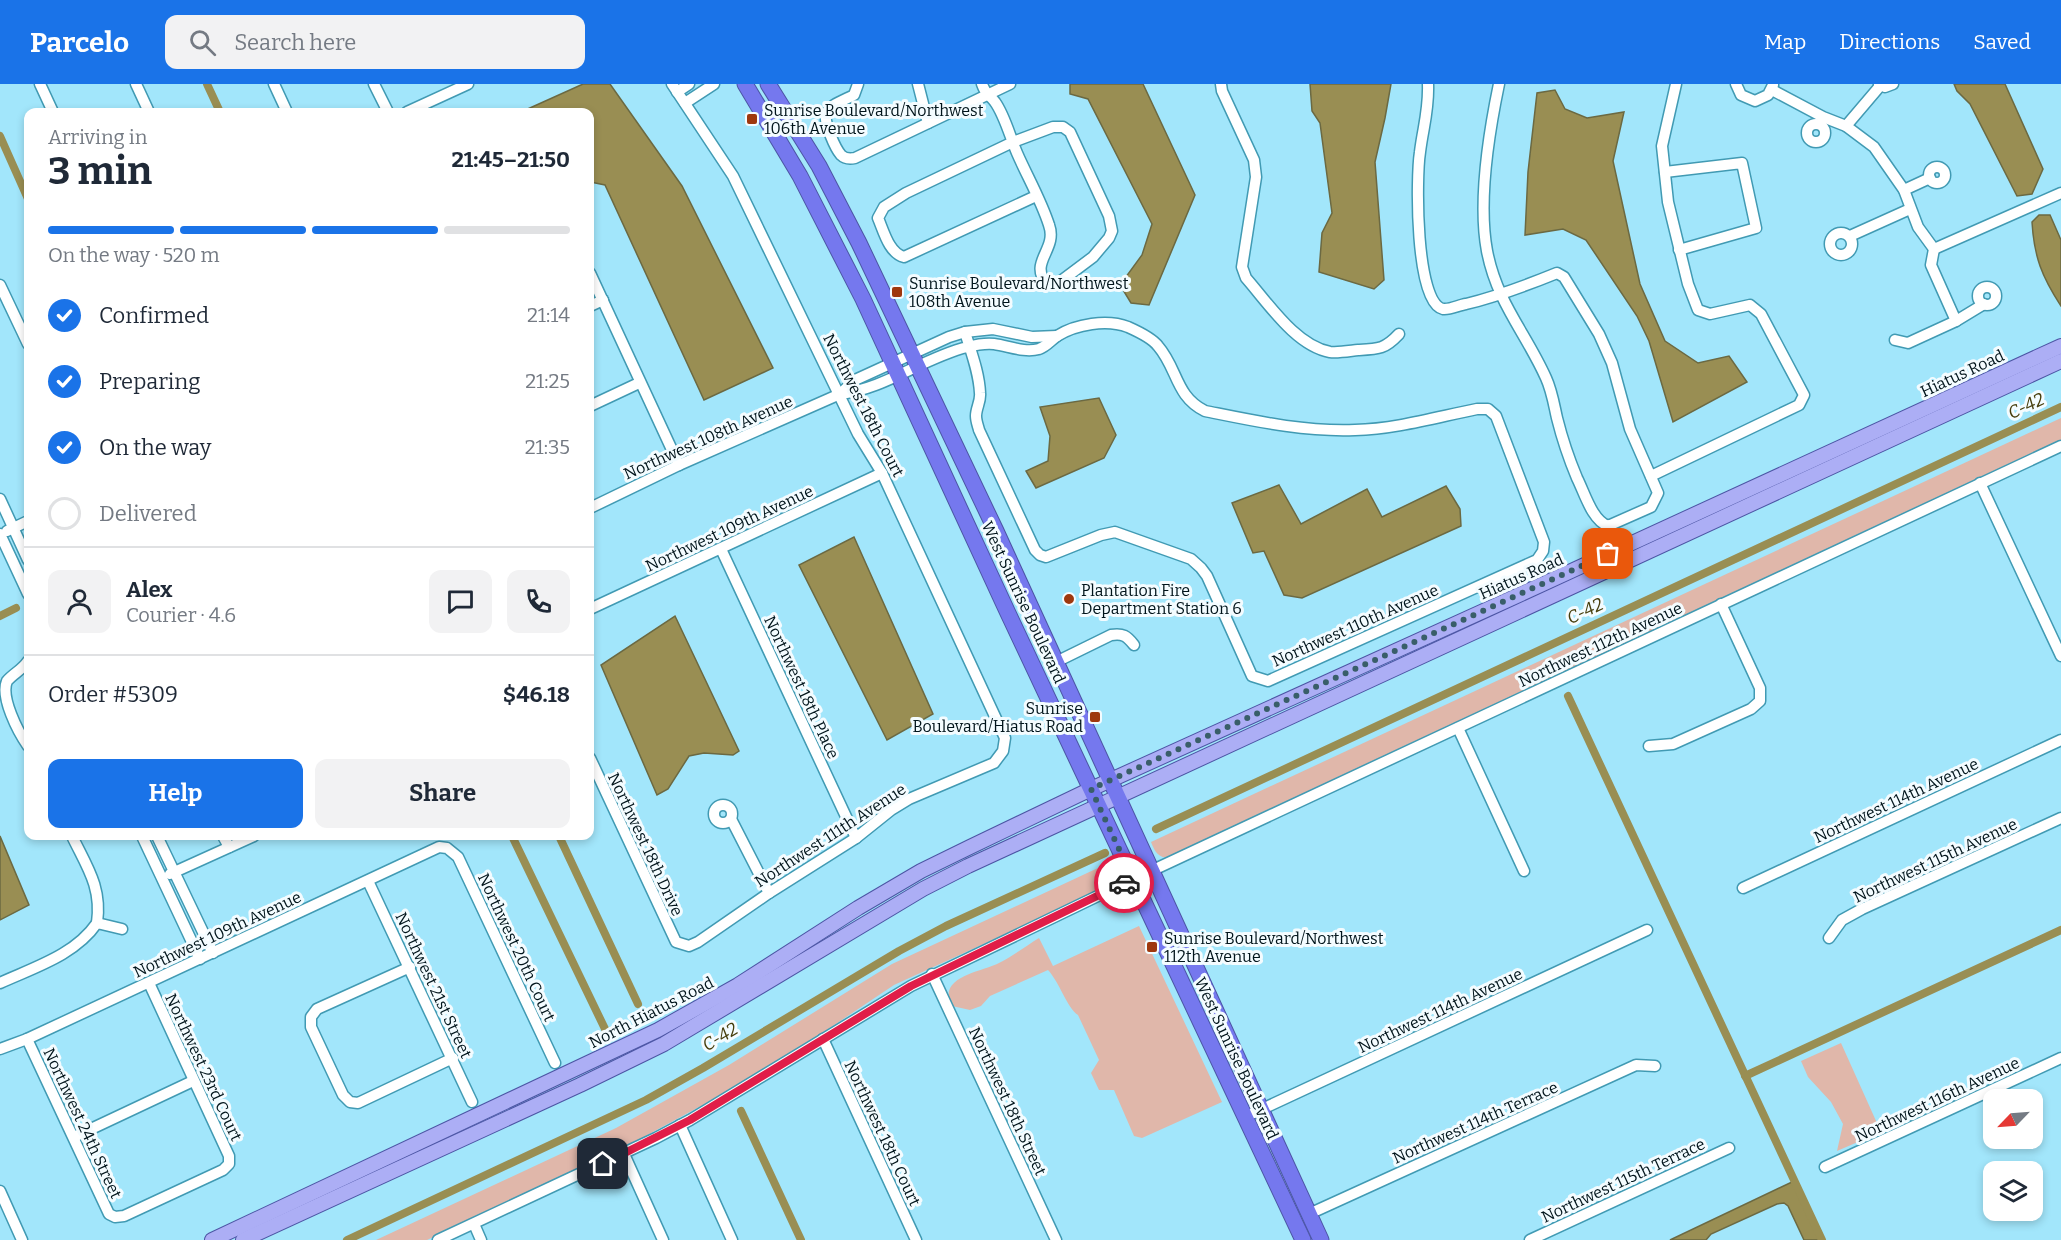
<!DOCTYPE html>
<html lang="en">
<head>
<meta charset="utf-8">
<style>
  body { margin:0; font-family:Bitter,serif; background:#f2f2f3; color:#1f2937; height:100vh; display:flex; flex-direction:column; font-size:22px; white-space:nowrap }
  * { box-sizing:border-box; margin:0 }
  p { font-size:20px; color:#747a83 }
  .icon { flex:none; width:33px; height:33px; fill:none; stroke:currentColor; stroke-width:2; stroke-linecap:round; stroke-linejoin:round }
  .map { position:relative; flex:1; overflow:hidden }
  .details { position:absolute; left:24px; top:24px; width:570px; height:732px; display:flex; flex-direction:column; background:#fff; border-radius:12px; box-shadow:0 3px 9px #0003 }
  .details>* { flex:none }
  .needle { width:39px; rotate:245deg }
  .buttons { position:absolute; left:1983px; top:1005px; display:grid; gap:12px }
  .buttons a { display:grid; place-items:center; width:60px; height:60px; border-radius:12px; background:#fff; box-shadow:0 3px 9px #0003; font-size:30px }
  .pin { position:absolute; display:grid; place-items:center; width:51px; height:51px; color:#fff; margin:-26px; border-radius:12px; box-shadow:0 3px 9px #0006 }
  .courier { position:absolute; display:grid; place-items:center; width:60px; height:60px; margin:-30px; border:4px solid #e11d48; border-radius:50%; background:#fff; color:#222; box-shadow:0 2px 8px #0007 }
  .overview em { font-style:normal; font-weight:700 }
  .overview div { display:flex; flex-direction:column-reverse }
  .overview { display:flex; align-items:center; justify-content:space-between; height:102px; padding:0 24px }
  h1 { font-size:39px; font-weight:700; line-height:45px }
  .bar { display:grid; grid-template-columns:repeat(4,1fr); gap:9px 6px; align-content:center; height:72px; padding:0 24px }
  .bar i { height:8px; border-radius:4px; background:#e0e1e3 }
  .bar .active { background:#1a73e8 }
  .bar p { grid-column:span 4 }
  .line { display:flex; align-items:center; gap:15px; padding:0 24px; border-top:2px solid #e0e1e3 }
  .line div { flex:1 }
  .round { display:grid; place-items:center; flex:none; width:63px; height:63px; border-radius:12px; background:#f2f2f3 }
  ol { padding:0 24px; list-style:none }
  li { display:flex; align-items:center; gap:18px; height:66px }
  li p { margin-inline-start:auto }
  li .icon { padding:6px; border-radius:50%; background:#1a73e8; color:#fff; stroke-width:4 }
  li:last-child { color:#747a83 }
  li i { width:33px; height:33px; border:3px solid #e0e1e3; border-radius:50% }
  .primary-button { display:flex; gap:12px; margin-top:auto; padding:12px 24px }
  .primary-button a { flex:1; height:69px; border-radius:12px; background:#1a73e8; color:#fff; font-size:24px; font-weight:700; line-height:69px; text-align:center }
  .primary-button a+a { background:#f2f2f3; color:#1f2937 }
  header { display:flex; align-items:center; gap:36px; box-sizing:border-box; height:84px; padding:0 30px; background:#1a73e8; color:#fff }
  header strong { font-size:28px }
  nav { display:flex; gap:33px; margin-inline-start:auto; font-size:21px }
  .search { width:420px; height:54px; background:#f2f2f3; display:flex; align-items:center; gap:15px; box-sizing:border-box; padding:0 21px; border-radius:12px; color:#747a83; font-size:22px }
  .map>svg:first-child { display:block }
  .green { fill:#e0b7aa }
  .water { fill:#998e53; stroke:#6b6942; stroke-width:1.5 }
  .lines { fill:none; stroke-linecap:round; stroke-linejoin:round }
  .canal { stroke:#998e53; stroke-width:8 }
  .minor-casing { stroke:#419ab3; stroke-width:13 }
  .major-casing { stroke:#4c55a4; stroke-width:16 }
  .highway-casing { stroke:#4c55a4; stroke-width:17 }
  .minor { stroke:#fff; stroke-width:10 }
  .major { stroke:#acaef5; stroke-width:14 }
  .highway { stroke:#7578ee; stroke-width:15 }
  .done { stroke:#395e69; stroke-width:6; stroke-dasharray:0 10.8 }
  .route { stroke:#e11d48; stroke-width:8 }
  .poi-dot { fill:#9e380e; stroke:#f4fcff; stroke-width:2 }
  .labels { text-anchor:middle; stroke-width:6; stroke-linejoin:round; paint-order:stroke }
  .poi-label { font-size:16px; fill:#00141b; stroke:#f4fcff; text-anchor:start }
  .street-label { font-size:16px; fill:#00141b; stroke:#f4fcff }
  .water-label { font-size:18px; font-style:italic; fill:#463e0d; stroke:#f4fcff }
</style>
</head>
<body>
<header>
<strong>Parcelo</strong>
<div class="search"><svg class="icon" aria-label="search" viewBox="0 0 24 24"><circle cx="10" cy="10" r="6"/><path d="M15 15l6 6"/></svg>Search here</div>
<nav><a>Map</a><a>Directions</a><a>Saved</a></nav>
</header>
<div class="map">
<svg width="2061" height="1156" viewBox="0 0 2061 1156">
  <rect width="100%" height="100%" fill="#a2e6fb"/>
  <g class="green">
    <path d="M2061 334V359L1170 774C1158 774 1155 768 1151 758Z"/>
    <path d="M1115 776C1119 785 1120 791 1115 800L894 901 764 988 610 1071 427 1156H376L616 1044 729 981 892 880Z"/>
    <path d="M1139 842 1222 1018 1142 1054 1134 1052 1114 1006H1099L1091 989 1099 976 1078 931C1067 924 1060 899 1048 886L990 912 981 922 970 926 952 922C936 893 981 888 999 879 1013 872 1026 862 1039 854L1053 882Z"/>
    <path d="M1841 959 1881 1048 1837 1067 1843 1040 1831 1018 1808 993 1801 977Z"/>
  </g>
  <g class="water">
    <path d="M583 0H610L682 102 773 284 704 316 605 101 590 98V28H521Z"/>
    <path d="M1070 0H1143L1195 111 1149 221 1131 219 1120 201 1142 171 1152 140 1088 15 1070 10Z"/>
    <path d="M1310 0H1391L1385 34 1375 78 1384 196 1374 205 1319 188 1322 149 1332 129 1320 39 1312 27Z"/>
    <path d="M1954 0H2005L2043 85 2032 110 2017 112 1970 20 1957 7Z"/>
    <path d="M1555 6 1565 25 1587 34 1624 28 1613 77 1640 200 1665 257 1698 279 1729 272 1747 298 1673 338 1649 257 1637 232 1586 156 1563 145 1525 151 1528 88 1537 9Z"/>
    <path d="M2039 131H2050L2061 156V222C2042 193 2034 173 2032 138Z"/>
    <path d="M1099 314 1116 351 1104 374 1036 404 1026 387 1048 377 1050 352 1040 323Z"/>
    <path d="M1279 401 1301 440 1367 405 1382 433 1446 402 1460 425 1461 442 1302 514 1284 511 1264 467 1253 469 1232 419Z"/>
    <path d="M854 453 933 630 887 656 799 481Z"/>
    <path d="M675 532 739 667 733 671 704 669 689 672 668 705 657 711 601 581Z"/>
    <path d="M0 752 29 821 0 836Z"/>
    <path d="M1794 1097 1822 1156H1804L1788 1122 1784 1119 1777 1120 1711 1150 1706 1156H1670Z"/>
  </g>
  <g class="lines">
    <g class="canal">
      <path d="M207 0 220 28"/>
      <path d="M0 52 28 115"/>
      <path d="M0 532 16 524"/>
      <path d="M1568 612 1822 1156"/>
      <path d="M1156 745 2061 323"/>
      <path d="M512 752 606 947"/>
      <path d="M559 752 638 920"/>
      <path d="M1745 992 2061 846"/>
      <path d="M741 1027 801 1156"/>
      <path d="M347 1156 646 1016 703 984 899 867 946 842 1105 769"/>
    </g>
    <defs>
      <g id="minor">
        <path d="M40 0 53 28"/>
        <path d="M136 0 149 28"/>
        <path d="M274 0 287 28"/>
        <path d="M374 0 388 28"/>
        <path d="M858 0 854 11C845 16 830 20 826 30 824 39 835 64 841 71 845 75 850 75 855 74L1010 0"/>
        <path d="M918 0 928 39"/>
        <path d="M982 0C986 12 989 10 995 18 1005 32 1010 53 1017 69 1027 92 1041 116 1049 141 1058 166 1028 178 1047 200H1057L1093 173 1109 154 1112 147 1109 132 1070 48 1063 43H1053L1013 58 906 109 884 123 878 134C884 148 889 169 904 173L1036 112"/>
        <path d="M1221 0 1222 7 1254 76 1256 93 1242 183 1246 194C1268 219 1296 262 1330 268 1338 269 1349 267 1358 266 1379 265 1385 265 1399 250"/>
        <path d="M1428 0C1429 27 1423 43 1420 68 1416 93 1415 219 1443 225 1450 226 1459 221 1466 220 1499 212 1525 202 1557 189L1564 193 1599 250 1612 279 1630 345 1658 409 1651 423 1608 442C1592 436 1585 410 1577 394 1569 375 1562 354 1557 334 1554 321 1552 307 1546 294 1526 249 1497 219 1487 167 1478 119 1489 48 1499 0"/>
        <path d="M1736 0 1741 11 1755 17 1768 11 1773 1"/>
        <path d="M1879 0 1885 3 1893 0"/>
        <path d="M1772 6 1823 33 1846 42 1874 63 1904 106 1918 143 1934 165 1931 181 1956 237"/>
        <path d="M677 8 689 0"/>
        <path d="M685 19 714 0"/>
        <path d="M407 28 468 0"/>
        <circle cx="1816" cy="49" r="9"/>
        <path d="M1846 42 1880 2"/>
        <circle cx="1937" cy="91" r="8"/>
        <path d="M1665 88 1742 79 1756 144 1679 166"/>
        <path d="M1904 106 1930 94"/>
        <circle cx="1841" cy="160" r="11"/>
        <path d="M1850 152 1910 125"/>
        <path d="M1934 165 2061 109"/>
        <path d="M590 189 679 381"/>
        <path d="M0 201 28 260"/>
        <circle cx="1987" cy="212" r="9"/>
        <path d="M590 222 603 216"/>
        <path d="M1895 256 1908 259 1956 237 1984 220"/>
        <path d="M840 310 855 296 949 253 965 248 993 245 1032 253 1057 252"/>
        <path d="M590 322 639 299"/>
        <path d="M1651 392 1799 321 1804 311 1761 230 1750 221 1710 230 1698 226 1688 200 1668 118 1662 62 1676 0"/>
        <path d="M1980 399 2061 572"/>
        <path d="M0 415 28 476"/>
        <path d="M590 424 679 381 840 310C885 305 923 274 967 263 975 261 985 259 994 260 1009 262 1024 269 1039 265 1047 262 1051 256 1057 252 1076 240 1107 235 1128 243 1137 247 1152 254 1158 262 1178 285 1175 312 1205 327 1255 337 1304 348 1355 346 1396 345 1437 333 1477 325H1488L1496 332 1544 458 1543 467 1537 476 1268 597 1252 592 1207 492 1201 484 1191 475 1115 448 1101 451 1046 473 1040 471 1035 466 979 346C978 342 976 337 976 332 976 324 981 317 980 309 979 288 971 268 965 248"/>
        <path d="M7 447 28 437"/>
        <path d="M0 450 28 510"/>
        <path d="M721 465 856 754"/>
        <path d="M590 525 882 389"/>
        <path d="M28 577C22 586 14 589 7 597 0 613 18 648 28 662"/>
        <path d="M1056 578 1111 551C1123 549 1127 552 1134 561"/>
        <path d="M1458 644 1524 787"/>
        <path d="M1649 662 1673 660 1751 625 1760 617V604L1721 520"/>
        <path d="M590 674 676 858 689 862 698 858 769 809 856 754 891 726 909 715 994 679 1003 667 1005 654 882 389 858 350 733 92 672 0"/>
        <circle cx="723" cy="730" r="9"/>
        <path d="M731 735 769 809"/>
        <path d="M72 752C87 783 102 803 97 839"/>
        <path d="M142 752 200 875"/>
        <path d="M157 752 213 869"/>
        <path d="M223 752 229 763"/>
        <path d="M1151 787 2061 362"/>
        <path d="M170 790 254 752"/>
        <path d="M368 797 472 1018"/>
        <path d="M1743 804 2061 656"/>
        <path d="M1829 854 1842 836 1862 825 2061 734"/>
        <path d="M410 883 317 925 311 933V943L343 1011 350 1018 358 1019 453 974"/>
        <path d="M932 890 1056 1156"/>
        <path d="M0 899C35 883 75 871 97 839L122 845"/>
        <path d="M27 955 109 1130 115 1133 124 1132 223 1086 229 1080V1072L149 899"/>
        <path d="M823 955 916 1156"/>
        <path d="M0 965 27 955 439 763 447 764 458 773 555 979"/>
        <path d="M1245 1033 1647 846"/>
        <path d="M680 1041 732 1156"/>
        <path d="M74 1053 193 997"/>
        <path d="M624 1070 663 1156"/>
        <path d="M1825 1083 2061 974"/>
        <path d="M0 1107 22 1156"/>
        <path d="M1309 1130 1636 981 1655 982"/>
        <path d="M474 1140 481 1156"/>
        <path d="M438 1156 656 1054 690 1036 911 902 1133 795"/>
        <path d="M1530 1156 1729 1064"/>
      </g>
      <g id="major">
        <path d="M212 1156 658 946 738 901 858 824 921 787 970 763 1091 705 1543 500 2061 262"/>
        <path d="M243 1156 580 1001 664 960 923 805 968 782 2061 277"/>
      </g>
      <g id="highway">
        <path d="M745 0 800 92 863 215 1007 527 1303 1156"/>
        <path d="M768 0 819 82 859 159 996 447 1321 1156"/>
      </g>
    </defs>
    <use href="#minor" class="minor-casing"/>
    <use href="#major" class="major-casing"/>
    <use href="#highway" class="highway-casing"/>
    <use href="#minor" class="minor"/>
    <use href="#major" class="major"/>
    <use href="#highway" class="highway"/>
  </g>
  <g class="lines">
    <path class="done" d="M1124 799 1133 795 1091 705 1608 470"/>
    <path class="route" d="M603 1080 690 1036 911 902 1124 799"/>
  </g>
  <g class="poi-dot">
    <rect x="746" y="29" width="12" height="12" rx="3"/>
    <rect x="891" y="202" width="12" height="12" rx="3"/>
    <circle cx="1069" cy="515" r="6"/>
    <rect x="1089" y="627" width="12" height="12" rx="3"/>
    <rect x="1146" y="857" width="12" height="12" rx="3"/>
  </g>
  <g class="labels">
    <g class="poi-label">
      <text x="764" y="32">Sunrise Boulevard/Northwest<tspan x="764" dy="18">106th Avenue</tspan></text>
      <text x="909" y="205">Sunrise Boulevard/Northwest<tspan x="909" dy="18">108th Avenue</tspan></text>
      <text x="1081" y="512">Plantation Fire<tspan x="1081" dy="18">Department Station 6</tspan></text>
      <text x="1083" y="630" text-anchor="end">Sunrise<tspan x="1083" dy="18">Boulevard/Hiatus Road</tspan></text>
      <text x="1164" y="860">Sunrise Boulevard/Northwest<tspan x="1164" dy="18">112th Avenue</tspan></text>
    </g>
    <g class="street-label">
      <text transform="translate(1962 289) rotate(-25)" y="6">Hiatus Road</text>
      <text transform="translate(864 321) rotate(63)" y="6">Northwest 18th Court</text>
      <text transform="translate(708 353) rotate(-24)" y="6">Northwest 108th Avenue</text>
      <text transform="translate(729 444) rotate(-25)" y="6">Northwest 109th Avenue</text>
      <text transform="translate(1521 492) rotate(-24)" y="6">Hiatus Road</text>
      <text transform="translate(1024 518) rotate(65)" y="6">West Sunrise Boulevard</text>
      <text transform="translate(1355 541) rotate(-24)" y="6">Northwest 110th Avenue</text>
      <text transform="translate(1600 560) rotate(-25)" y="6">Northwest 112th Avenue</text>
      <text transform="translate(802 603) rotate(65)" y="6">Northwest 18th Place</text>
      <text transform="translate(1896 716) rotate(-25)" y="6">Northwest 114th Avenue</text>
      <text transform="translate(830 751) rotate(-33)" y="6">Northwest 111th Avenue</text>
      <text transform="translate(646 760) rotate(65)" y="6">Northwest 18th Drive</text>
      <text transform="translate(1935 776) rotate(-25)" y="6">Northwest 115th Avenue</text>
      <text transform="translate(217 850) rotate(-25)" y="6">Northwest 109th Avenue</text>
      <text transform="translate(517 863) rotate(65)" y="6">Northwest 20th Court</text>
      <text transform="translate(434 901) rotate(65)" y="6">Northwest 21st Street</text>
      <text transform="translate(1440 926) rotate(-25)" y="6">Northwest 114th Avenue</text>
      <text transform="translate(651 928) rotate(-27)" y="6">North Hiatus Road</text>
      <text transform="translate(1237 974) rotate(65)" y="6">West Sunrise Boulevard</text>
      <text transform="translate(204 983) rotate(65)" y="6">Northwest 23rd Court</text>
      <text transform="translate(1937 1015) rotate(-25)" y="6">Northwest 116th Avenue</text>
      <text transform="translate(1008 1017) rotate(65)" y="6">Northwest 18th Street</text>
      <text transform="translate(1475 1038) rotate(-24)" y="6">Northwest 114th Terrace</text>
      <text transform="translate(83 1039) rotate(65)" y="6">Northwest 24th Street</text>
      <text transform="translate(883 1049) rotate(65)" y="6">Northwest 18th Court</text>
      <text transform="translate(1623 1096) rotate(-25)" y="6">Northwest 115th Terrace</text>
    </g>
    <g class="water-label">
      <text transform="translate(2026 322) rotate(-25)" y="6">C-42</text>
      <text transform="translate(1585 527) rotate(-25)" y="6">C-42</text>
      <text transform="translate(720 953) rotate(-31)" y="6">C-42</text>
    </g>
  </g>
</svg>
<div class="buttons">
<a><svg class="needle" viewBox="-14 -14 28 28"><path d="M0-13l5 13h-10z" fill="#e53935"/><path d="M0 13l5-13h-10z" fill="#747a83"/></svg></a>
<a><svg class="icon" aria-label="layers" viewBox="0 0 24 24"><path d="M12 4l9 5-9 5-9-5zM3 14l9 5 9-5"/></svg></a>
</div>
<div class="pin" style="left:1608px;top:470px;background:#ea580c"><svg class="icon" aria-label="bag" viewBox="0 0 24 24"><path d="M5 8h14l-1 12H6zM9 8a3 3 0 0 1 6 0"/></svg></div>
<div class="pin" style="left:603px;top:1080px;background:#1f2937"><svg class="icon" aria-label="home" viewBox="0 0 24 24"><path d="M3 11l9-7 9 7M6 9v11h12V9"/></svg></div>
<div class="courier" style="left:1124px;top:799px"><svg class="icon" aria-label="car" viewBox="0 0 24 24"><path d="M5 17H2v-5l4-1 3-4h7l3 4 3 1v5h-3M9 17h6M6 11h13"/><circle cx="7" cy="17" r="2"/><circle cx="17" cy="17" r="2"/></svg></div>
<section class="details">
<div class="overview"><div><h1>3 min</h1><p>Arriving in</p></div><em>21:45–21:50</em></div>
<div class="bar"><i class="active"></i><i class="active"></i><i class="active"></i><i></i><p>On the way · 520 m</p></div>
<ol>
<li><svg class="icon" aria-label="check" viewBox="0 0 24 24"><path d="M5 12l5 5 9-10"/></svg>Confirmed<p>21:14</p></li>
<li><svg class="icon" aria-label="check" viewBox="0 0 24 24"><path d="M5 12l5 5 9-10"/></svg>Preparing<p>21:25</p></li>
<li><svg class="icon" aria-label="check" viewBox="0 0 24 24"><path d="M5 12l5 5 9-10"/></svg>On the way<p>21:35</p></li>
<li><i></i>Delivered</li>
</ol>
<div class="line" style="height:108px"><a class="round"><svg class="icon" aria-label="person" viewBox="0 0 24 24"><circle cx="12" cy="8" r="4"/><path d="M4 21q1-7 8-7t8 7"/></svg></a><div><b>Alex</b><p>Courier · 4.6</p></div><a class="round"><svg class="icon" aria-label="chat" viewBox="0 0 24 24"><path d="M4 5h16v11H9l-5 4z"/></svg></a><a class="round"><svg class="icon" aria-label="phone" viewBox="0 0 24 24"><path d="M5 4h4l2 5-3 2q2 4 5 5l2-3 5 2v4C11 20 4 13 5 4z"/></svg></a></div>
<div class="line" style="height:78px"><div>Order #5309</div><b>$46.18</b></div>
<div class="primary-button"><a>Help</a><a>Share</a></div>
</section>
</div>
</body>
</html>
